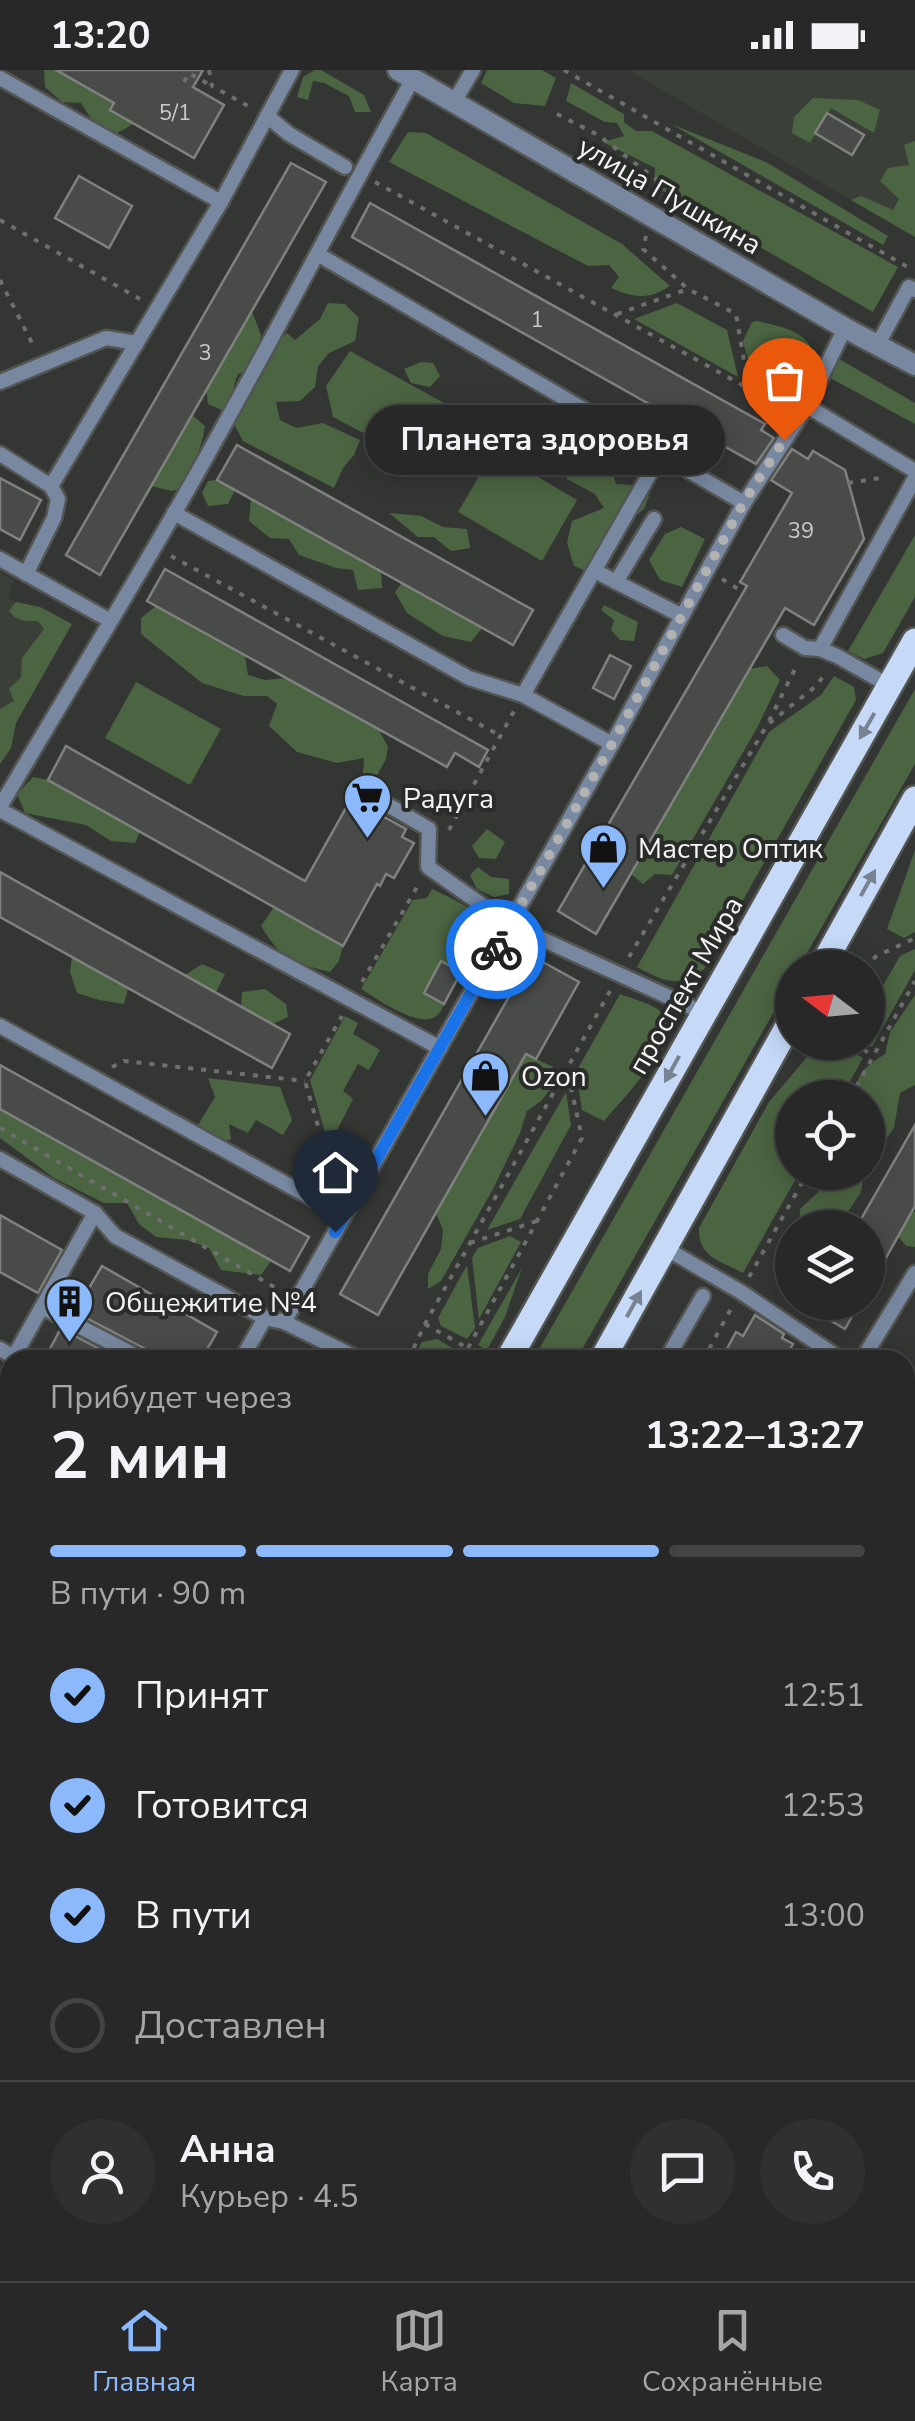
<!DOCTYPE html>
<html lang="ru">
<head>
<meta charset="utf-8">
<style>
  body { margin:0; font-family:"Nunito Sans",sans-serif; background:#2f302f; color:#f1f3f6; height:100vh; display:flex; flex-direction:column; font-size:38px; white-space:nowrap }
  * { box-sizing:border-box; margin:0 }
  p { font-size:32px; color:#a4a6a7 }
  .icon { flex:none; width:55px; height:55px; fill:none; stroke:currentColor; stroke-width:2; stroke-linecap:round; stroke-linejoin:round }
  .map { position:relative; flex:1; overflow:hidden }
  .panel { position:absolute; left:0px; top:1280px; width:915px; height:932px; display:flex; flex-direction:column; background:#272827; border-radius:30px 30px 0 0; box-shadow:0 5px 25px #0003,0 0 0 2px #434444 }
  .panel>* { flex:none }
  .needle { width:65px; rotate:286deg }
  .tools { position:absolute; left:775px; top:880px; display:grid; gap:20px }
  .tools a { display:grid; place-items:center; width:110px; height:110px; border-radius:50%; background:#272827; box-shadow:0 5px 25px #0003,0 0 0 2px #434444; font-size:50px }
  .pin { position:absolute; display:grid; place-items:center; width:85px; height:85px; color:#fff; margin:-102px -42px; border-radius:50% 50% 50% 0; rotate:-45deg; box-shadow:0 0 10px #0007 }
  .pin .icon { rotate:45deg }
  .courier { position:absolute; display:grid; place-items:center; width:100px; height:100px; margin:-50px; border:8px solid #1a73e8; border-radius:50%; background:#fff; color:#222; box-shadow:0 2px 12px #0007 }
  .bubble { position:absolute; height:70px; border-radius:35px; background:#272827; box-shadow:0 5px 25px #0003,0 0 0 2px #434444; font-size:32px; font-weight:700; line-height:70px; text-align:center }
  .head em { font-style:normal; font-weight:700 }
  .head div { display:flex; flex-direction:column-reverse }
  .head { display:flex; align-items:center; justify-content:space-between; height:170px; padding:0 50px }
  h1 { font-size:65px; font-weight:700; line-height:75px }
  .bar { display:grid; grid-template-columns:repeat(4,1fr); gap:15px 10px; align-content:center; height:120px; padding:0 50px }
  .bar i { height:12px; border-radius:8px; background:#434444 }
  .bar .selected { background:#8bb9fc }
  .bar p { grid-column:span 4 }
  .line { display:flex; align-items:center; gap:25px; padding:0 50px; border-top:2px solid #434444 }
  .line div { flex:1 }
  .round { display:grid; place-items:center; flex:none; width:105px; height:105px; border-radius:52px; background:#2f302f }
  ol { padding:0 50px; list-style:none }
  li { display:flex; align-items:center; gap:30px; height:110px }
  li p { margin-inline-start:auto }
  li .icon { padding:10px; border-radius:50%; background:#8bb9fc; color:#111; stroke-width:4 }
  li:last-child { color:#a4a6a7 }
  li i { width:55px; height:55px; border:5px solid #434444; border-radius:50% }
  .status { display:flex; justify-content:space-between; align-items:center; height:70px; padding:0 50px; background:#272827; direction:ltr }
  .status svg { height:28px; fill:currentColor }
  .tab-bar { display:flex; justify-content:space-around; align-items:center; height:140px; border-top:2px solid #434444; background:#272827; font-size:28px; color:#a4a6a7 }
  .tab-bar a { display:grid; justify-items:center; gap:5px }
  .tab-bar .selected { color:#8bb9fc }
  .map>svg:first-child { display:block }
  .built { fill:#3a3f38 }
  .green { fill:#4b6442 }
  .building { fill:#494b49; stroke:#7f827f; stroke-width:2.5 }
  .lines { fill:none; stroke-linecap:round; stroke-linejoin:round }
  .service-casing { stroke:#535553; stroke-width:19 }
  .tertiary-casing { stroke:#535553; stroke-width:25 }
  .secondary-casing { stroke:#535553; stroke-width:25 }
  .primary-casing { stroke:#535553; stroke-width:30 }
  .path { stroke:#6e706e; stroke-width:4; stroke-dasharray:5 8; stroke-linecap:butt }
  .service { stroke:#7888a0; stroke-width:14 }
  .tertiary { stroke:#7888a0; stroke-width:20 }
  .secondary { stroke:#9db7dd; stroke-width:20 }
  .primary { stroke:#c6daf8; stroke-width:25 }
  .oneway { fill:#788391 }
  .done { stroke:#b1b2b1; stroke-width:10; stroke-dasharray:0 18 }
  .route { stroke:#1a73e8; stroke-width:12 }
  .labels { text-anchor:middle; stroke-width:8; stroke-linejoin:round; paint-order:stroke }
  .number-label { font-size:22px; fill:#c9cac9 }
  .street-label { font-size:28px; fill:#f4f5f4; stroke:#2a2c2a }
  .poi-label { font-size:28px; fill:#f4f5f4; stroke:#2a2c2a; text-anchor:start }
</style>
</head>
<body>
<div class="status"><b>13:20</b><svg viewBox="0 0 49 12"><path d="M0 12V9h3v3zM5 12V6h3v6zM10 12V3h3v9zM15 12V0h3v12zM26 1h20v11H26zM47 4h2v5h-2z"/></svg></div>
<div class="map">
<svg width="915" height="2211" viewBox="0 0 915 2211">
  <rect width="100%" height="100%" fill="#343634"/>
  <g class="built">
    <path d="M628 0H915V167L851 130Z"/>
    <path d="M0 503 14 511 8 528 33 541 72 554 0 681Z"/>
    <path d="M915 1502V1687L905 1681V1520Z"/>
  </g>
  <g class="green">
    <path d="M44 0H56L114 33 110 40 133 54 112 66 92 50 81 33 62 32 45 17Z"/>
    <path d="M315 0H321L364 25 371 42H355L349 26 324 13 313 11 308 30 297 27 303 7Z"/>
    <path d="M487 0H542L556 8 545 36 514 33 481 13Z"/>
    <path d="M571 13 624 44V52L636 61H652L898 197 873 242 654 116 655 98 603 72 624 66 617 53 605 52 566 31Z"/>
    <path d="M813 28 858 30 880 40 874 63 831 38 810 73 792 63 794 47Z"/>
    <path d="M671 54 766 92 888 166 883 175Z"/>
    <path d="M408 62 426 63 622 174 670 216C648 230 635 228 611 218L619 207 609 195 588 196 389 92Z"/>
    <path d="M915 71V167L851 130 861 126 893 140 899 129 880 111 888 98 909 95 904 75Z"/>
    <path d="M328 233 345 234 359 248 355 271 329 283 318 296 315 317 300 331 276 332 280 350 296 358 323 353 360 370 354 385 343 398 334 418 243 371 233 352 249 300 238 304C232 317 233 329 224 341L208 334 206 320 252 241 261 265 257 283 273 276 287 263 295 270 320 249Z"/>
    <path d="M677 233 727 260 738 307 634 249Z"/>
    <path d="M757 251C777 256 804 259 812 280L790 322 780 331 755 317 743 271 752 252Z"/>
    <path d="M350 281 460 342 428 397 333 347 326 316Z"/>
    <path d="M841 290 915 333V354L821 303 828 293Z"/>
    <path d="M421 292 433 293 440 306 430 317 411 313 404 299Z"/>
    <path d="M192 345 205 356C202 378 192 396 187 417L172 421 151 416Z"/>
    <path d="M494 381 577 430 542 491 458 442Z"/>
    <path d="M583 386 607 388 616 414 631 415 649 426 644 439 620 458 611 487 591 503 574 496 567 473 572 451 604 438 595 424 567 409 563 393Z"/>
    <path d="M217 410 235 420 228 434 208 436 202 423 208 411Z"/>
    <path d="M251 428 381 501 382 518 358 520 353 500 336 498 299 485 289 469 270 468 249 451Z"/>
    <path d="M389 443 421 446 443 457 467 459 470 478 451 481 434 467H418Z"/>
    <path d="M681 457 705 469 682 517 660 510 649 490 665 464Z"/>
    <path d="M915 465V527L883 583 864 589 848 581Z"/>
    <path d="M402 513 482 558 471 572 443 566 407 543 395 522Z"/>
    <path d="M16 532 40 537 72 554 16 653 11 678 0 694V639L14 631 9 619 21 607 22 588 44 559 38 551C26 551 17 552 9 541Z"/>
    <path d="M604 535 638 552 634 571 620 570 611 560 614 550 601 540Z"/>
    <path d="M156 536 245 586 248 605 265 610 287 608 379 660 388 677 386 689 375 709 363 704 364 688 337 693 297 682 269 656 277 634 267 626H244L202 613 141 564V548Z"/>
    <path d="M767 596 780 610 757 658 672 805 655 804 643 814 631 804 750 599Z"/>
    <path d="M834 606 854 617 856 630 704 899C678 919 663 911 637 897L769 662 821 625Z"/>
    <path d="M136 612 221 659 190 715 105 668Z"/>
    <path d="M915 619V694L799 897 792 898V910L576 1290H533Z"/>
    <path d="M33 707 48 710 140 762 135 773 111 771 86 755 25 743 17 724Z"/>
    <path d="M487 759 505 772 496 789 479 788 472 776Z"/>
    <path d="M915 780V862L904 868 887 859Z"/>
    <path d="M478 797 491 807 509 809V824L494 827 477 819 470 805Z"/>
    <path d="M432 819C449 828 491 842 483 866 478 878 468 891 461 902L441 892C442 904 446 921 444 933 435 972 380 930 361 919L413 830 427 828Z"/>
    <path d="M274 837 343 876 339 891 330 902C291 892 282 890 261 856Z"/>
    <path d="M915 879V900L872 977 864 973 868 972V942L900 886Z"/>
    <path d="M72 887 128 918 124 934 99 930 77 923 70 902Z"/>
    <path d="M202 894 225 904 216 922 185 905Z"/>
    <path d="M265 919 286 934 288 947 273 954 241 936 242 922Z"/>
    <path d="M620 924C632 929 655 934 663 944 681 970 620 1032 604 1051L582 1040 576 1002Z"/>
    <path d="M915 925V1015L900 1023 894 1058 868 1095V1028L855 1027C856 1003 866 996 885 984L890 962Z"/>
    <path d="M345 946 358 953 353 964 380 980 369 1000 358 994 343 1021 353 1029 329 1076 310 1010Z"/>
    <path d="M819 973H836L863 988 841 1027 792 1028V1102L799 1103 743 1203C721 1191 698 1188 699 1158L769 1032Z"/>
    <path d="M526 984 553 997 557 1011 541 1031 527 1041 520 1063 493 1119 441 1211 428 1219V1204L441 1179 443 1160 436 1143Z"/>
    <path d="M208 1008 280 1017 292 1050 283 1065 256 1050 248 1063 229 1054 231 1070H216L198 1055 215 1027Z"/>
    <path d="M566 1022 571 1055 520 1149 487 1160Z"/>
    <path d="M0 1039 271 1191 261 1205 221 1200 209 1178 187 1170 156 1167 139 1154 127 1133H104L54 1108 0 1068Z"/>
    <path d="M833 1103H864L861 1122 838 1157H799L800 1139 831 1110Z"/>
    <path d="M912 1142H915V1177L906 1176 898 1166Z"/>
    <path d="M510 1166 521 1172 479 1249 472 1188 478 1178Z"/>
    <path d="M467 1195 475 1258 467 1269 441 1256 438 1248Z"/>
    <path d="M522 1198 505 1247 487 1280 478 1275Z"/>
    <path d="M437 1269 474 1290H412L422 1272Z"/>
    <path d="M3 1605 10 1609V1644L7 1649 0 1650V1610Z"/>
    <path d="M0 1865 10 1870V1924L0 1932Z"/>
    <path d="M378 2203H427L441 2210 393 2211Z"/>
  </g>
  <g class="building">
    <path d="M56 0H203L193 17 224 35 194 88 110 40 114 33Z"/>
    <path d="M827 43 864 65 852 85 815 63Z"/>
    <path d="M291 93 326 112 100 505 66 485Z"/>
    <path d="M79 106 132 136 109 178 55 148Z"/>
    <path d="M370 133 765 354 761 360 774 368 756 394 352 167Z"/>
    <path d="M237 375 533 540 513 575 217 410Z"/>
    <path d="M792 379 808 389 813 381 845 400 864 469 814 555 785 538 596 864 558 841 747 516 740 512 792 423 771 410Z"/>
    <path d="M0 408 41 430 20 470 0 459Z"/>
    <path d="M165 499 488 680 479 697 455 683 447 697 147 531Z"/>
    <path d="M610 585 631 596 614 629 593 618Z"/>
    <path d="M66 676 305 811 351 729 406 759 402 767 414 773 394 808 386 804 380 816 377 814 343 876 48 710Z"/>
    <path d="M0 802 290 964 272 998 0 847Z"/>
    <path d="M532 886 579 912 536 989 526 984 378 1245 340 1224Z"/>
    <path d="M441 891 461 902 444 934 424 923Z"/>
    <path d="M0 995 309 1167 290 1201 0 1039Z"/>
    <path d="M915 1055V1136L868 1220V1158H856Z"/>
    <path d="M0 1145 62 1180 38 1223 0 1202Z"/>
    <path d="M102 1196 217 1262 201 1290H154L149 1281 75 1242Z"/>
    <path d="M799 1232H860L845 1259Z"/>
    <path d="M755 1245 784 1264 782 1268 793 1274 784 1290H721L736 1262 743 1266Z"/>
    <path d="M60 1260 65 1261 121 1290H44Z"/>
  </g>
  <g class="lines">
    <defs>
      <g id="service">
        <path d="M0 8 221 132"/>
        <path d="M454 32 473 0"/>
        <path d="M267 46 289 64 345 97"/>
        <path d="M319 185 744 433"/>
        <path d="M878 274 909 217 915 220"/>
        <path d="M0 312 106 268 137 273"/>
        <path d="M807 336 915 401"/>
        <path d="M0 384 51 416"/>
        <path d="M174 443 469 608 523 625 612 674"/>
        <path d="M0 489 109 550"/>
        <path d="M595 501 682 546"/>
        <path d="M26 504 54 448 58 429 51 416 221 132 292 0"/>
        <path d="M616 512 654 449"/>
        <path d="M783 565 805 578 820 579 837 586 890 616"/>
        <path d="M820 579 915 408"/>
        <path d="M523 625 661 384"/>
        <path d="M364 721 429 759 428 797 509 854 704 943"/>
        <path d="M0 737C58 638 118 541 175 442 258 299 332 152 413 9"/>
        <path d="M0 740 440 978"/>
        <path d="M0 956 344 1146"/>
        <path d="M0 1089 95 1143 115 1166 265 1248 284 1252 361 1290"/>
        <path d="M665 1178 741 1222 842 1290"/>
        <path d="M42 1237 144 1290"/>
        <path d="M284 1252 612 674 744 433 807 336 845 258"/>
        <path d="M0 1279 14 1287"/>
        <path d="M12 1290 95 1143"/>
        <path d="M241 1290 265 1248"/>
        <path d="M666 1290 703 1226"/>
        <path d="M862 1290 915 1203"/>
        <path d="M905 1332 915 1338"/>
        <path d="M905 1422 915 1404"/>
        <path d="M0 1444 10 1449"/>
        <path d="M905 1549 915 1532"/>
        <path d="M905 1641 915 1646"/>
        <path d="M6 1698 10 1691"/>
        <path d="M905 1829 915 1834"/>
        <path d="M905 1977 915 1983"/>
      </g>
      <path id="tertiary" d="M398 0 845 258 915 295"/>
      <g id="secondary">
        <path d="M0 2068 10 2074"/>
        <path d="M244 2202 259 2211"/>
      </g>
      <g id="primary">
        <path d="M821 898 915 729"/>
        <path d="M508 1290 915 571"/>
        <path d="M602 1290 792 949"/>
        <path d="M0 2176 10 2158"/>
        <path d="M83 2211 88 2202"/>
      </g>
    </defs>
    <use href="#service" class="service-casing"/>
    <use href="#tertiary" class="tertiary-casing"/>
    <use href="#secondary" class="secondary-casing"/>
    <use href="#primary" class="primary-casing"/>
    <g class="path">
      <path d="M209 0 212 16 250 37"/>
      <path d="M564 0 911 199"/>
      <path d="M184 12 189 3 212 16"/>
      <path d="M557 44 598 65 661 113 658 123"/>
      <path d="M375 112 782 337"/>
      <path d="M0 150 140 229"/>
      <path d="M646 166 643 179 688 219 736 244 749 320"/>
      <path d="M0 210 34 277"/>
      <path d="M617 244 688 219"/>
      <path d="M848 413 886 407"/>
      <path d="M171 486 501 666"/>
      <path d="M722 509 743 522"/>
      <path d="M769 651 798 593"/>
      <path d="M449 760 514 641"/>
      <path d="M629 887 767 655 816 616 827 601"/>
      <path d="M868 901 875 887 915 868"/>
      <path d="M362 912 420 812"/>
      <path d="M853 972 873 986"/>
      <path d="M112 997 124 991 305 1011"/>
      <path d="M850 1028 915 911"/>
      <path d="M0 1058 281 1221"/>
      <path d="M336 1118 305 1011 342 946"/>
      <path d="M470 1173 537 1151"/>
      <path d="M749 1207 808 1102"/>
      <path d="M425 1254 485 1288"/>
      <path d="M468 1278 582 1068 567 999"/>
      <path d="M408 1290 425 1254 610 921"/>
      <path d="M703 1290 732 1237"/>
      <path d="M0 1594 10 1600"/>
      <path d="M905 1695 915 1701"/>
      <path d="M0 1855 10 1861"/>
      <path d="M0 1942 10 1935"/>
      <path d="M0 1983 10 1986"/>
      <path d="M1 2048 10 2030"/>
      <path d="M367 2202 382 2211"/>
      <path d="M494 2202 509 2211"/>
      <path d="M161 2211 165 2202"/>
      <path d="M444 2211 449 2202"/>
    </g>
    <use href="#service" class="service"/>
    <use href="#tertiary" class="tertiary"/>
    <use href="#secondary" class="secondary"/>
    <use href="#primary" class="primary"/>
  </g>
  <defs><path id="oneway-solid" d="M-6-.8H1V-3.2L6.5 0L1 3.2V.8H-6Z" transform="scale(2.5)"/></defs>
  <g class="oneway">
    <use href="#oneway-solid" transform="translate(867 656) rotate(120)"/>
    <use href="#oneway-solid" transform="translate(868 813) rotate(-61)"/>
    <use href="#oneway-solid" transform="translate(672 999) rotate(119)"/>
    <use href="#oneway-solid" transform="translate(634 1234) rotate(-61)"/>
  </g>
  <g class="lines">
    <path class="done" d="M496 879 612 674 744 432 784 370"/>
    <path class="route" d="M335 1162 496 879"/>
  </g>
  <defs>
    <symbol id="supermarket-pin" viewBox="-11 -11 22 30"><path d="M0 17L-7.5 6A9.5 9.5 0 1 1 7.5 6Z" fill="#8bb9fc" stroke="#2a2c2a"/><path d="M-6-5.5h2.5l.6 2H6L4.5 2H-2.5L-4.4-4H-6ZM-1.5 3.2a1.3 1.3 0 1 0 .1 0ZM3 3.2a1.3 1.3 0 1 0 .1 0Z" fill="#111"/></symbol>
    <symbol id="shop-pin" viewBox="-11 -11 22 30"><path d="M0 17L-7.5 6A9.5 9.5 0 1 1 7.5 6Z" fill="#8bb9fc" stroke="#2a2c2a"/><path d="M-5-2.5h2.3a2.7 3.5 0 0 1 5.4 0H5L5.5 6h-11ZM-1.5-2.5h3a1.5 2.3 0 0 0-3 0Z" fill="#111"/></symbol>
    <symbol id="building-pin" viewBox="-11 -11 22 30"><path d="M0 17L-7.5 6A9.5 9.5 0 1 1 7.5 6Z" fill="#8bb9fc" stroke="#2a2c2a"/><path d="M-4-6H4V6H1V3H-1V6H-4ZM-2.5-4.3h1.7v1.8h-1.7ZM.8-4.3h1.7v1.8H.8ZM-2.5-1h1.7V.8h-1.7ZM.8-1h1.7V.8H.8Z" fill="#111"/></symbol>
  </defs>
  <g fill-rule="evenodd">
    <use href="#supermarket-pin" x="340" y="700" width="55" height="75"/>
    <use href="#shop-pin" x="576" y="750" width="55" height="75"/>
    <use href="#shop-pin" x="458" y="978" width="55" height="75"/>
    <use href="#building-pin" x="42" y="1204" width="55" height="75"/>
  </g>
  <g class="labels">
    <g class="number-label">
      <text x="175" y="50">5/1</text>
      <text x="537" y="257">1</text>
      <text x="205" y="290">3</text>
      <text x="801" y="468">39</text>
    </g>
    <g class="street-label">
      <text transform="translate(670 125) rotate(30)" y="10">улица Пушкина</text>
      <text transform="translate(685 915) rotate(-60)" y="10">проспект Мира</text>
    </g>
    <g class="poi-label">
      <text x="403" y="738">Радуга</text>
      <text x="638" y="788">Мастер Оптик</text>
      <text x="521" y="1016">Ozon</text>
      <text x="105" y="1242">Общежитие №4</text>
    </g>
  </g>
</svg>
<div class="tools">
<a><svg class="needle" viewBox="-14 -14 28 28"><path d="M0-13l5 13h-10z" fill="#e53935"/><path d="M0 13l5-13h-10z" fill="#a4a6a7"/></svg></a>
<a><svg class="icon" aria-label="locate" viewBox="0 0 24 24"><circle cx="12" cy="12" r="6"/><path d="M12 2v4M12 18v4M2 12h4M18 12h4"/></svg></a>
<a><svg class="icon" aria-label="layers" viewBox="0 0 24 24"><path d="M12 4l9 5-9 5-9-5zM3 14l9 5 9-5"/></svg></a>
</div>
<div class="pin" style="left:784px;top:370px;background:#ea580c"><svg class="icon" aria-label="bag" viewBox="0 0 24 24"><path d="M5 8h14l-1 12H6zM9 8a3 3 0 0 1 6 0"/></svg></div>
<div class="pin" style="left:335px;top:1162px;background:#1f2937"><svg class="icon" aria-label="home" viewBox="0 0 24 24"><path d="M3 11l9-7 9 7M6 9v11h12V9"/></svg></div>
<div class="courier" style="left:496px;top:879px"><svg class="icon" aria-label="bike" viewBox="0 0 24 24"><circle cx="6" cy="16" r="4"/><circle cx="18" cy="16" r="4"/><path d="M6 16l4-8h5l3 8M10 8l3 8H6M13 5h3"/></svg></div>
<div class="bubble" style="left:365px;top:335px;width:360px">Планета здоровья</div>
<section class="panel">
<div class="head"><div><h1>2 мин</h1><p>Прибудет через</p></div><em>13:22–13:27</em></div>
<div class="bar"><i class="selected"></i><i class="selected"></i><i class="selected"></i><i></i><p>В пути · 90 m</p></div>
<ol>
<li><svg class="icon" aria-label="check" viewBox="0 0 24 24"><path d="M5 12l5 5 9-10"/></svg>Принят<p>12:51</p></li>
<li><svg class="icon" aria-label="check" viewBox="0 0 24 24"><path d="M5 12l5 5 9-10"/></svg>Готовится<p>12:53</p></li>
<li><svg class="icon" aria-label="check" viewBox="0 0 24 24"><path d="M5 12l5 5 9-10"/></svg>В пути<p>13:00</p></li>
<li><i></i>Доставлен</li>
</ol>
<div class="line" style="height:180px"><a class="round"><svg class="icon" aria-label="person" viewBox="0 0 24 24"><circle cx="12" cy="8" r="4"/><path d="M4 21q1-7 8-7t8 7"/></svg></a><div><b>Анна</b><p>Курьер · 4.5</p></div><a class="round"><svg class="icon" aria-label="chat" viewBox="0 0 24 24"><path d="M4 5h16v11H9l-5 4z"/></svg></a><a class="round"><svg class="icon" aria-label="phone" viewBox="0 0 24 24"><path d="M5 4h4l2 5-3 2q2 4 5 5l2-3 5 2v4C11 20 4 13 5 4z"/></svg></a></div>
</section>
</div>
<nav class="tab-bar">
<a class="selected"><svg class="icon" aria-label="home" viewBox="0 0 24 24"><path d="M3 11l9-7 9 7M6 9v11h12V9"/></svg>Главная</a>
<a><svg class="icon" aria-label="map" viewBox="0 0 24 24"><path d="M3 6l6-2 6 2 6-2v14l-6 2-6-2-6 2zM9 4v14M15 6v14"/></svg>Карта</a>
<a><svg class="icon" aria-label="saved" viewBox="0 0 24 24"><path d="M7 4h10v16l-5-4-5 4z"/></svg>Сохранённые</a>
</nav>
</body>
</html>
